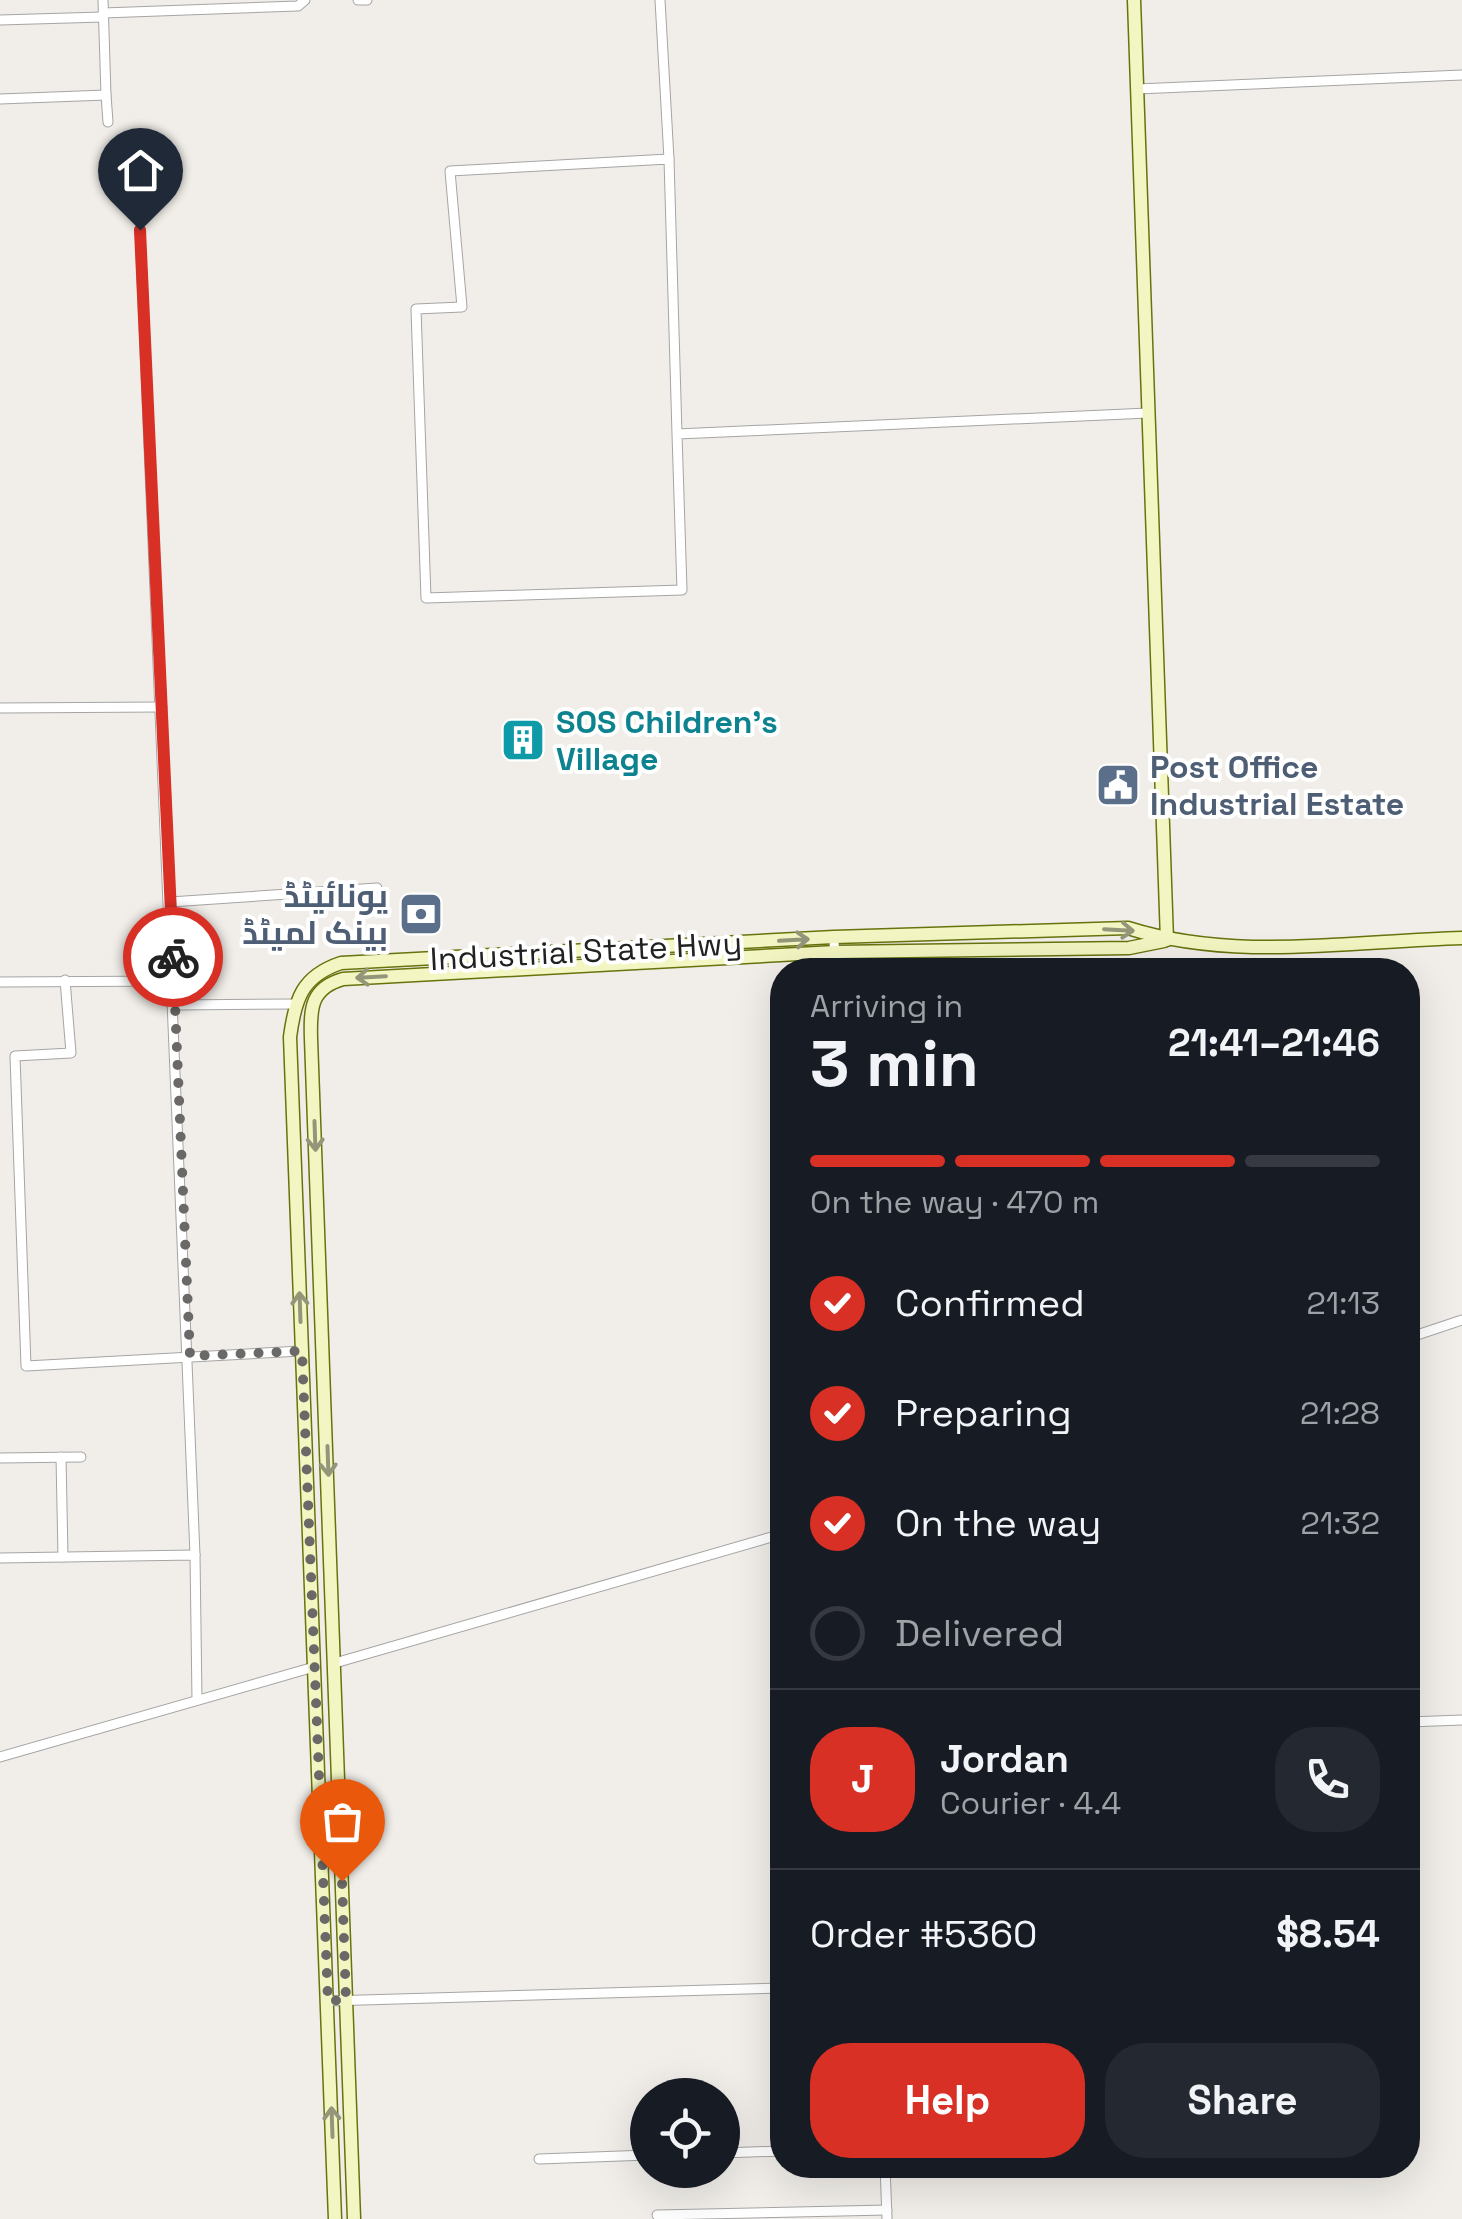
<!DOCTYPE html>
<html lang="en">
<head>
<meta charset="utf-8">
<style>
  body { margin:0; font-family:"Space Grotesk",Cairo,sans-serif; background:#242831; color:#f1f3f6; height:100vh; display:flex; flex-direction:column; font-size:38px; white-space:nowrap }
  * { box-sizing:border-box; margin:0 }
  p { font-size:32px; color:#9ea1a6 }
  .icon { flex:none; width:55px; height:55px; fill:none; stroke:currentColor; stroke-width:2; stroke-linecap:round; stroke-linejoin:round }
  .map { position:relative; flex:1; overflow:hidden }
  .panel { position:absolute; left:770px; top:958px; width:650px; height:1220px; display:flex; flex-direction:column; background:#171b24; border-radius:40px; box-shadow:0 10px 40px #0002 }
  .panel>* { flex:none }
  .controls { position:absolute; left:630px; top:2078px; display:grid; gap:20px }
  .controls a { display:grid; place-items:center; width:110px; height:110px; border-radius:50%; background:#171b24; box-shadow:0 10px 40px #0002; font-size:50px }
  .pin { position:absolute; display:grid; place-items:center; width:85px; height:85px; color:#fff; margin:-102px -42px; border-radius:50% 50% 50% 0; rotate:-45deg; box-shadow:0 0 10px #0007 }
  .pin .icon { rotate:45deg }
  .courier { position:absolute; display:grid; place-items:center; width:100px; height:100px; margin:-50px; border:8px solid #d93025; border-radius:50%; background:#fff; color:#222; box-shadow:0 2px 12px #0007 }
  .headline em { font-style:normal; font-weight:800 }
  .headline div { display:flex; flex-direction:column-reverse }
  .headline { display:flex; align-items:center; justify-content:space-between; height:170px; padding:0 40px }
  h1 { font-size:65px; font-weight:800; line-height:75px }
  .bar { display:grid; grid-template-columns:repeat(4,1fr); gap:15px 10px; align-content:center; height:120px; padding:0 40px }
  .bar i { height:12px; border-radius:8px; background:#363941 }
  .bar .active { background:#d93025 }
  .bar p { grid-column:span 4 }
  .line { display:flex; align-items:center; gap:25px; padding:0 40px; border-top:2px solid #363941 }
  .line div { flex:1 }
  .round { display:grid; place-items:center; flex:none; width:105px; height:105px; border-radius:40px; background:#242831 }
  ol { padding:0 40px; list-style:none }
  li { display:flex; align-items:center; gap:30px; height:110px }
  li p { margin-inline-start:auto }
  li .icon { padding:10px; border-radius:50%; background:#d93025; color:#fff; stroke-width:4 }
  li:last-child { color:#9ea1a6 }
  li i { width:55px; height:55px; border:5px solid #363941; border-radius:50% }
  .primary-button { display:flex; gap:20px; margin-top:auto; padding:20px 40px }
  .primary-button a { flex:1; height:115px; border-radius:40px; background:#d93025; color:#fff; font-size:40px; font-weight:800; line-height:115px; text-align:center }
  .primary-button a+a { background:#242831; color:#f1f3f6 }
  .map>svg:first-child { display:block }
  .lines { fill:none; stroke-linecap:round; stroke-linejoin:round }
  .street-casing { stroke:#a5a5a5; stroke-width:11 }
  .secondary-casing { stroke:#67730d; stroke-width:15 }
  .street { stroke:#fff; stroke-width:9 }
  .secondary { stroke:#f3f6c2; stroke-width:12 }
  .oneway { stroke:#94967a }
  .done { stroke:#6a6967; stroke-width:10; stroke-dasharray:0 18 }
  .route { stroke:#d93025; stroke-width:12 }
  .labels { text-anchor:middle; stroke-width:8; stroke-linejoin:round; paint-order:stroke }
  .culture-label { font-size:32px; font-weight:bold; fill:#0d838f; stroke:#fff; text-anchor:start }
  .service-label { font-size:32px; font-weight:bold; fill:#4e5e75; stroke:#fff; text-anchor:start }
  .street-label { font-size:32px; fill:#212121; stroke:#fff }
</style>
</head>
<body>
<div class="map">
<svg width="1462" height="2219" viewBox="0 0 1462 2219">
  <rect width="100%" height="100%" fill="#f1eee9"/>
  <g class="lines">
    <defs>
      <g id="street">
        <path d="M358 0H367"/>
        <path d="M660 0 669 159"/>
        <path d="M103 13 298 6 305 0"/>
        <path d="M0 20 103 17"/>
        <path d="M1137 89 1462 75"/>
        <path d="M106 95 108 122"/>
        <path d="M0 99 106 95 103 0"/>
        <path d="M140 230 195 1555"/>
        <path d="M677 434 669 159 450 171 462 307 416 309 426 598 682 590 677 434 1148 413"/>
        <path d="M0 708 162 707"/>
        <path d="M170 902 377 888"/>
        <path d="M834 937 835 970"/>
        <path d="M65 980 71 1053 15 1056 26 1366 302 1351"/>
        <path d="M0 982 174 981"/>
        <path d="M175 1005 295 1004"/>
        <path d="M1408 1338 1462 1320"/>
        <path d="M61 1457 63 1557"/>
        <path d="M0 1458 81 1457"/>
        <path d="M0 1558 195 1555 197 1700"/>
        <path d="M335 1663 782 1534"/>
        <path d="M1408 1722 1462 1720"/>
        <path d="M0 1757 314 1667"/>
        <path d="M328 2001 782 1988"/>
        <path d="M722 2153 782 2151"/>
        <path d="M539 2159 648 2155"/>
        <path d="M885 2165 887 2219"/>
        <path d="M657 2215 887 2210"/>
      </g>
      <g id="secondary">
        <path d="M1134 0 1167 940"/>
        <path d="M335 2219 290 1037C295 999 302 976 341 963L834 937 1128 928C1235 962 1352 941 1462 938"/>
        <path d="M354 2219 311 1039C310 1008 311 988 343 979L835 952 1129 948 1164 941"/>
      </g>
    </defs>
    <use href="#street" class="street-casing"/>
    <use href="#secondary" class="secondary-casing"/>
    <use href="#street" class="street"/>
    <use href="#secondary" class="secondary"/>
  </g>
  <defs><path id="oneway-shaft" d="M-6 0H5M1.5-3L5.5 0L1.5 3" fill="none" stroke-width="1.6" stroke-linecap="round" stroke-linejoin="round" transform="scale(2.5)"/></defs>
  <g class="oneway">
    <use href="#oneway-shaft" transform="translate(1119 930) rotate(3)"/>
    <use href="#oneway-shaft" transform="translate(794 940) rotate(-3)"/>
    <use href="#oneway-shaft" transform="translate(371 977) rotate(177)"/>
    <use href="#oneway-shaft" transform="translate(315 1136) rotate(88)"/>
    <use href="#oneway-shaft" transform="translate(300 1307) rotate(-92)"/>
    <use href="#oneway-shaft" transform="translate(328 1461) rotate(88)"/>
    <use href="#oneway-shaft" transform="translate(332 2122) rotate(-92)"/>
  </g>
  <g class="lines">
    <path class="done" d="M173 957 190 1356 302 1351 328 2001 346 2000 342 1881"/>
    <path class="route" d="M140 230 173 957"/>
  </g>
  <defs>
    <symbol id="building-square" viewBox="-11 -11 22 22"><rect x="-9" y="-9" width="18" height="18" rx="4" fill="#0f9aa8" stroke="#fff"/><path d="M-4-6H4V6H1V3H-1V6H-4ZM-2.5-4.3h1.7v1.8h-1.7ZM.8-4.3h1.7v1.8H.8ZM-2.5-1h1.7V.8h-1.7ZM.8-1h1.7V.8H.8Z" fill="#fff"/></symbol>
    <symbol id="civic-square" viewBox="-11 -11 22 22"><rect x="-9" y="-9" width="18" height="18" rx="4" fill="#5c6f8a" stroke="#fff"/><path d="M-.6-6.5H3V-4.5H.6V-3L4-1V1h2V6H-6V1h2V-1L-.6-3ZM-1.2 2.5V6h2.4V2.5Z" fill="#fff"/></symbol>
    <symbol id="bank-square" viewBox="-11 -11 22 22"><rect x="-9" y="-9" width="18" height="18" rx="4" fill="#5c6f8a" stroke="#fff"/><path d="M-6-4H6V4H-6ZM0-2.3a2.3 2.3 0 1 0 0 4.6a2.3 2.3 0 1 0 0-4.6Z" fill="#fff"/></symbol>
  </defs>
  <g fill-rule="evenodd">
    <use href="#building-square" x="498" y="715" width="50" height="50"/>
    <use href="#civic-square" x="1093" y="760" width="50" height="50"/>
    <use href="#bank-square" x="396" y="889" width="50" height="50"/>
  </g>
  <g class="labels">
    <g class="culture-label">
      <text x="556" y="733">SOS Children's<tspan x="556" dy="37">Village</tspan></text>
    </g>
    <g class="service-label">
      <text x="1150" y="778">Post Office<tspan x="1150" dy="37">Industrial Estate</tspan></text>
      <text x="388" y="907" text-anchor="end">یونائیٹڈ<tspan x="388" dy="37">بینک لمیٹڈ</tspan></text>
    </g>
    <g class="street-label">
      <text transform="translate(586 951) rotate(-3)" y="11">Industrial State Hwy</text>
    </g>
  </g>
</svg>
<div class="controls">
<a><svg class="icon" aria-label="locate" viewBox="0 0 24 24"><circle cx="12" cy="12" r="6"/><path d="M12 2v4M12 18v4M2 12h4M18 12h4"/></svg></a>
</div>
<div class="pin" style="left:342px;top:1881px;background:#ea580c"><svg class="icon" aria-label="bag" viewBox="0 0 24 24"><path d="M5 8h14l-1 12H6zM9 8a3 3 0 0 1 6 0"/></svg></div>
<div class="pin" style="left:140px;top:230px;background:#1f2937"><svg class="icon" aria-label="home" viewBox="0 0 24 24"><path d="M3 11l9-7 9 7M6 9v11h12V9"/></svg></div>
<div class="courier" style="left:173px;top:957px"><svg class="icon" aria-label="bike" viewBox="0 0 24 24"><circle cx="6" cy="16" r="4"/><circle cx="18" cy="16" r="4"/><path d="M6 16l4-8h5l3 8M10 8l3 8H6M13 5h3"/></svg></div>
<section class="panel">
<div class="headline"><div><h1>3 min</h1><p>Arriving in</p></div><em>21:41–21:46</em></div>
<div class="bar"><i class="active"></i><i class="active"></i><i class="active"></i><i></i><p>On the way · 470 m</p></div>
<ol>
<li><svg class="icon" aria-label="check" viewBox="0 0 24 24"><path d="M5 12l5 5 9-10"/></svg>Confirmed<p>21:13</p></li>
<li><svg class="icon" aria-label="check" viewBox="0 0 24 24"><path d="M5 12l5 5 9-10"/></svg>Preparing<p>21:28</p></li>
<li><svg class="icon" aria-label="check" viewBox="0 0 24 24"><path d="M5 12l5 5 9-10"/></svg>On the way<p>21:32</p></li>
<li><i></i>Delivered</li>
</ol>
<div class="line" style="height:180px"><b class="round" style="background:#d93025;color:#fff">J</b><div><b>Jordan</b><p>Courier · 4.4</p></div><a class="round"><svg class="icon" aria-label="phone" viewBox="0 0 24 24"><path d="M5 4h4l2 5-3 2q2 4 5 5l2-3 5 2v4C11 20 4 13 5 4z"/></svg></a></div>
<div class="line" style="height:130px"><div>Order #5360</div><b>$8.54</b></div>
<div class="primary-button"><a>Help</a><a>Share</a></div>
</section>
</div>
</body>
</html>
